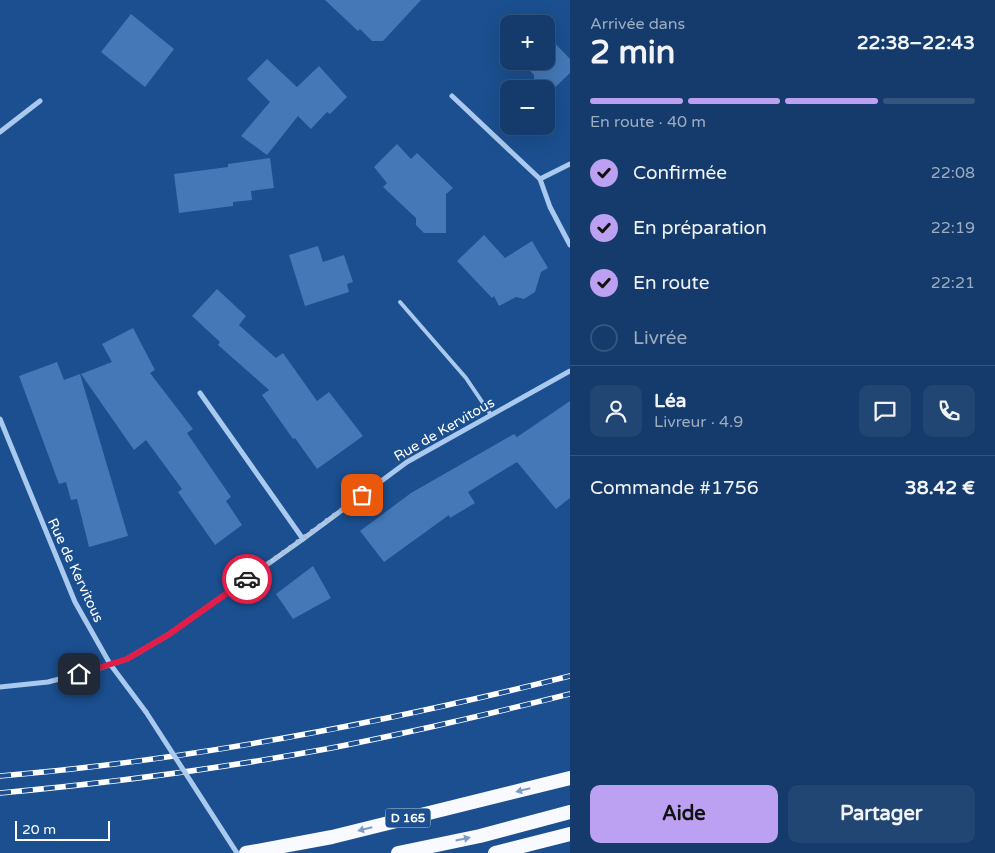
<!DOCTYPE html>
<html lang="fr">
<head>
<meta charset="utf-8">
<style>
  body { margin:0; font-family:"Varela Round",sans-serif; background:#214673; color:#f1f3f6; height:100vh; display:flex; flex-direction:column; font-size:19px; white-space:nowrap }
  * { box-sizing:border-box; margin:0 }
  p { font-size:16px; color:#9dadc1 }
  .icon { flex:none; width:28px; height:28px; fill:none; stroke:currentColor; stroke-width:2; stroke-linecap:round; stroke-linejoin:round }
  .map { position:relative; flex:1; overflow:hidden }
  .side { display:flex; flex-direction:column; background:#143b6b; width:425px }
  .side>* { flex:none }
  .buttons { position:absolute; left:500px; top:15px; display:grid; gap:10px }
  .buttons a { display:grid; place-items:center; width:55px; height:55px; border-radius:10px; background:#143b6b; box-shadow:0 5px 20px #0002,0 0 0 1px #33557e; font-size:25px }
  .scale { position:absolute; left:15px; bottom:12px; width:95px; box-sizing:border-box; padding-left:5px; border:2px solid #fff; border-top:0; font-size:14px; line-height:18px; white-space:nowrap; color:#fff; -webkit-text-stroke:4px #1b4f8f; paint-order:stroke }
  .pin { position:absolute; display:grid; place-items:center; width:42px; height:42px; color:#fff; margin:-21px; border-radius:10px; box-shadow:0 2px 8px #0006 }
  .courier { position:absolute; display:grid; place-items:center; width:50px; height:50px; margin:-25px; border:4px solid #e11d48; border-radius:50%; background:#fff; color:#222; box-shadow:0 1px 6px #0007 }
  .overview em { font-style:normal; font-weight:700 }
  .overview div { display:flex; flex-direction:column-reverse }
  .overview { display:flex; align-items:center; justify-content:space-between; height:85px; padding:0 20px }
  h1 { font-size:32px; font-weight:700; line-height:38px }
  .bar { display:grid; grid-template-columns:repeat(4,1fr); gap:8px 5px; align-content:center; height:60px; padding:0 20px }
  .bar i { height:6px; border-radius:4px; background:#33557e }
  .bar .current { background:#bca0f2 }
  .bar p { grid-column:span 4 }
  .line { display:flex; align-items:center; gap:12px; padding:0 20px; border-top:1px solid #33557e }
  .line div { flex:1 }
  .round { display:grid; place-items:center; flex:none; width:52px; height:52px; border-radius:10px; background:#214673 }
  ol { padding:0 20px; list-style:none }
  li { display:flex; align-items:center; gap:15px; height:55px }
  li p { margin-inline-start:auto }
  li .icon { padding:5px; border-radius:50%; background:#bca0f2; color:#111; stroke-width:4 }
  li:last-child { color:#9dadc1 }
  li i { width:28px; height:28px; border:2px solid #33557e; border-radius:50% }
  .action { display:flex; gap:10px; margin-top:auto; padding:10px 20px }
  .action a { flex:1; height:58px; border-radius:10px; background:#bca0f2; color:#111; font-size:20px; font-weight:700; line-height:58px; text-align:center }
  .action a+a { background:#214673; color:#f1f3f6 }
  main { display:flex; flex:1; min-height:0 }
  .map>svg:first-child { display:block }
  .building { fill:#4478b7 }
  .lines { fill:none; stroke-linecap:round; stroke-linejoin:round }
  .service { stroke:#a9c9ee; stroke-width:4 }
  .minor { stroke:#a9c9ee; stroke-width:5 }
  .trunk { stroke:#f8faff; stroke-width:14 }
  .rail-casing { stroke:#fff; stroke-width:5.5 }
  .rail { stroke:#1b4f8f; stroke-width:4; stroke-dasharray:11; stroke-linecap:butt }
  .minor-bridge { stroke:#a9c9ee; stroke-width:5 }
  .oneway { fill:#7e9cc1 }
  .done { stroke:#afc1d8; stroke-width:5; stroke-dasharray:0 9 }
  .route { stroke:#e11d48; stroke-width:6 }
  .labels { text-anchor:middle; stroke-width:4; stroke-linejoin:round; paint-order:stroke }
  .shield { fill:#1b4f8f; stroke:#bbcadd; stroke-width:1 }
  .shield-label { font-size:12px; font-weight:bold; fill:#fff }
  .street-label { font-size:14px; fill:#fff; stroke:#1b4f8f }
</style>
</head>
<body>
<main>
<div class="map">
<svg width="570" height="853" viewBox="0 0 570 853">
  <rect width="100%" height="100%" fill="#1b4f8f"/>
  <g class="building">
    <path d="M325 0H421L383 41H372L360 29 358 31Z"/>
    <path d="M131 14 174 49 145 87 101 52Z"/>
    <path d="M546 34 570 59V73L546 96V89H534V75L521 61H546Z"/>
    <path d="M267 59 297 87 319 66 347 97 330 114 327 112 311 129 298 116 267 155 241 136 270 102 247 79Z"/>
    <path d="M397 144 411 159 417 153 453 188 446 194V233H424L416 225V218L383 187 387 183 374 167Z"/>
    <path d="M270 158 274 188 251 191 252 200 233 202V206L179 213 174 174 228 167V164Z"/>
    <path d="M484 235 505 258 532 241 548 268 541 272 535 292 524 299 516 297 499 306 494 296 492 298 457 261Z"/>
    <path d="M318 246 323 262 344 255 353 282 347 284 349 292 305 306 289 255Z"/>
    <path d="M217 289 246 316 239 325 276 358 283 353 317 401 329 392 363 436 317 469 295 438 293 439 262 395 269 390 218 345 220 342 192 316Z"/>
    <path d="M133 328 155 370 150 373 193 429 187 433 231 497 226 501 242 525 215 545 178 492 182 489 146 440 134 450 81 374 112 362 102 344Z"/>
    <path d="M57 362 64 380 80 374 128 536 89 547 77 499 71 500 66 482 59 484 19 376Z"/>
    <path d="M570 401V498L556 509 517 462 468 492 475 503 450 518 449 515 384 562 360 531 411 493 514 434 517 437Z"/>
    <path d="M313 566 331 598 293 619 276 594Z"/>
  </g>
  <g class="lines">
    <path class="service" d="M400 302 466 378 491 415"/>
    <g class="minor">
      <path d="M452 96 540 179 550 207 570 245"/>
      <path d="M0 132 40 101"/>
      <path d="M540 179 570 164"/>
      <path d="M200 393 303 539"/>
      <path d="M0 419 75 602 110 664 146 712"/>
      <path d="M0 687 48 682 94 670 127 659 168 635 303 539 407 462 570 371"/>
    </g>
    <g class="trunk">
      <path d="M246 853 332 837 570 778"/>
      <path d="M398 853 480 836 570 812"/>
      <path d="M495 853 570 834"/>
    </g>
    <defs>
      <g id="rail">
        <path d="M0 776C193 760 383 723 570 676"/>
        <path d="M0 793C109 783 218 769 326 749 408 733 489 714 570 694"/>
      </g>
    </defs>
    <use href="#rail" class="rail-casing"/>
    <use href="#rail" class="rail"/>
    <path class="minor-bridge" d="M146 712 237 853"/>
  </g>
  <defs><path id="oneway-solid" d="M-6-.8H1V-3.2L6.5 0L1 3.2V.8H-6Z" transform="scale(1.25)"/></defs>
  <g class="oneway">
    <use href="#oneway-solid" transform="translate(523 790) rotate(166)"/>
    <use href="#oneway-solid" transform="translate(365 829) rotate(166)"/>
    <use href="#oneway-solid" transform="translate(463 839) rotate(-12)"/>
  </g>
  <g class="lines">
    <path class="done" d="M247 579 362 495"/>
    <path class="route" d="M79 674 127 659 168 635 247 579"/>
  </g>
  <g class="labels">
    <rect class="shield" x="385.5" y="808.5" width="45" height="19" rx="4"/>
    <g class="shield-label">
      <text x="408" y="822">D 165</text>
    </g>
    <g class="street-label">
      <text transform="translate(444 429) rotate(-30)" y="5">Rue de Kervitous</text>
      <text transform="translate(76 570) rotate(65)" y="5">Rue de Kervitous</text>
    </g>
  </g>
</svg>
<div class="buttons">
<a>+</a>
<a>−</a>
</div>
<div class="scale">20 m</div>
<div class="pin" style="left:362px;top:495px;background:#ea580c"><svg class="icon" aria-label="bag" viewBox="0 0 24 24"><path d="M5 8h14l-1 12H6zM9 8a3 3 0 0 1 6 0"/></svg></div>
<div class="pin" style="left:79px;top:674px;background:#1f2937"><svg class="icon" aria-label="home" viewBox="0 0 24 24"><path d="M3 11l9-7 9 7M6 9v11h12V9"/></svg></div>
<div class="courier" style="left:247px;top:579px"><svg class="icon" aria-label="car" viewBox="0 0 24 24"><path d="M5 17H2v-5l4-1 3-4h7l3 4 3 1v5h-3M9 17h6M6 11h13"/><circle cx="7" cy="17" r="2"/><circle cx="17" cy="17" r="2"/></svg></div>
</div>
<section class="side">
<div class="overview"><div><h1>2 min</h1><p>Arrivée dans</p></div><em>22:38–22:43</em></div>
<div class="bar"><i class="current"></i><i class="current"></i><i class="current"></i><i></i><p>En route · 40 m</p></div>
<ol>
<li><svg class="icon" aria-label="check" viewBox="0 0 24 24"><path d="M5 12l5 5 9-10"/></svg>Confirmée<p>22:08</p></li>
<li><svg class="icon" aria-label="check" viewBox="0 0 24 24"><path d="M5 12l5 5 9-10"/></svg>En préparation<p>22:19</p></li>
<li><svg class="icon" aria-label="check" viewBox="0 0 24 24"><path d="M5 12l5 5 9-10"/></svg>En route<p>22:21</p></li>
<li><i></i>Livrée</li>
</ol>
<div class="line" style="height:90px"><a class="round"><svg class="icon" aria-label="person" viewBox="0 0 24 24"><circle cx="12" cy="8" r="4"/><path d="M4 21q1-7 8-7t8 7"/></svg></a><div><b>Léa</b><p>Livreur · 4.9</p></div><a class="round"><svg class="icon" aria-label="chat" viewBox="0 0 24 24"><path d="M4 5h16v11H9l-5 4z"/></svg></a><a class="round"><svg class="icon" aria-label="phone" viewBox="0 0 24 24"><path d="M5 4h4l2 5-3 2q2 4 5 5l2-3 5 2v4C11 20 4 13 5 4z"/></svg></a></div>
<div class="line" style="height:65px"><div>Commande #1756</div><b>38.42 €</b></div>
<div class="action"><a>Aide</a><a>Partager</a></div>
</section>
</main>
</body>
</html>
